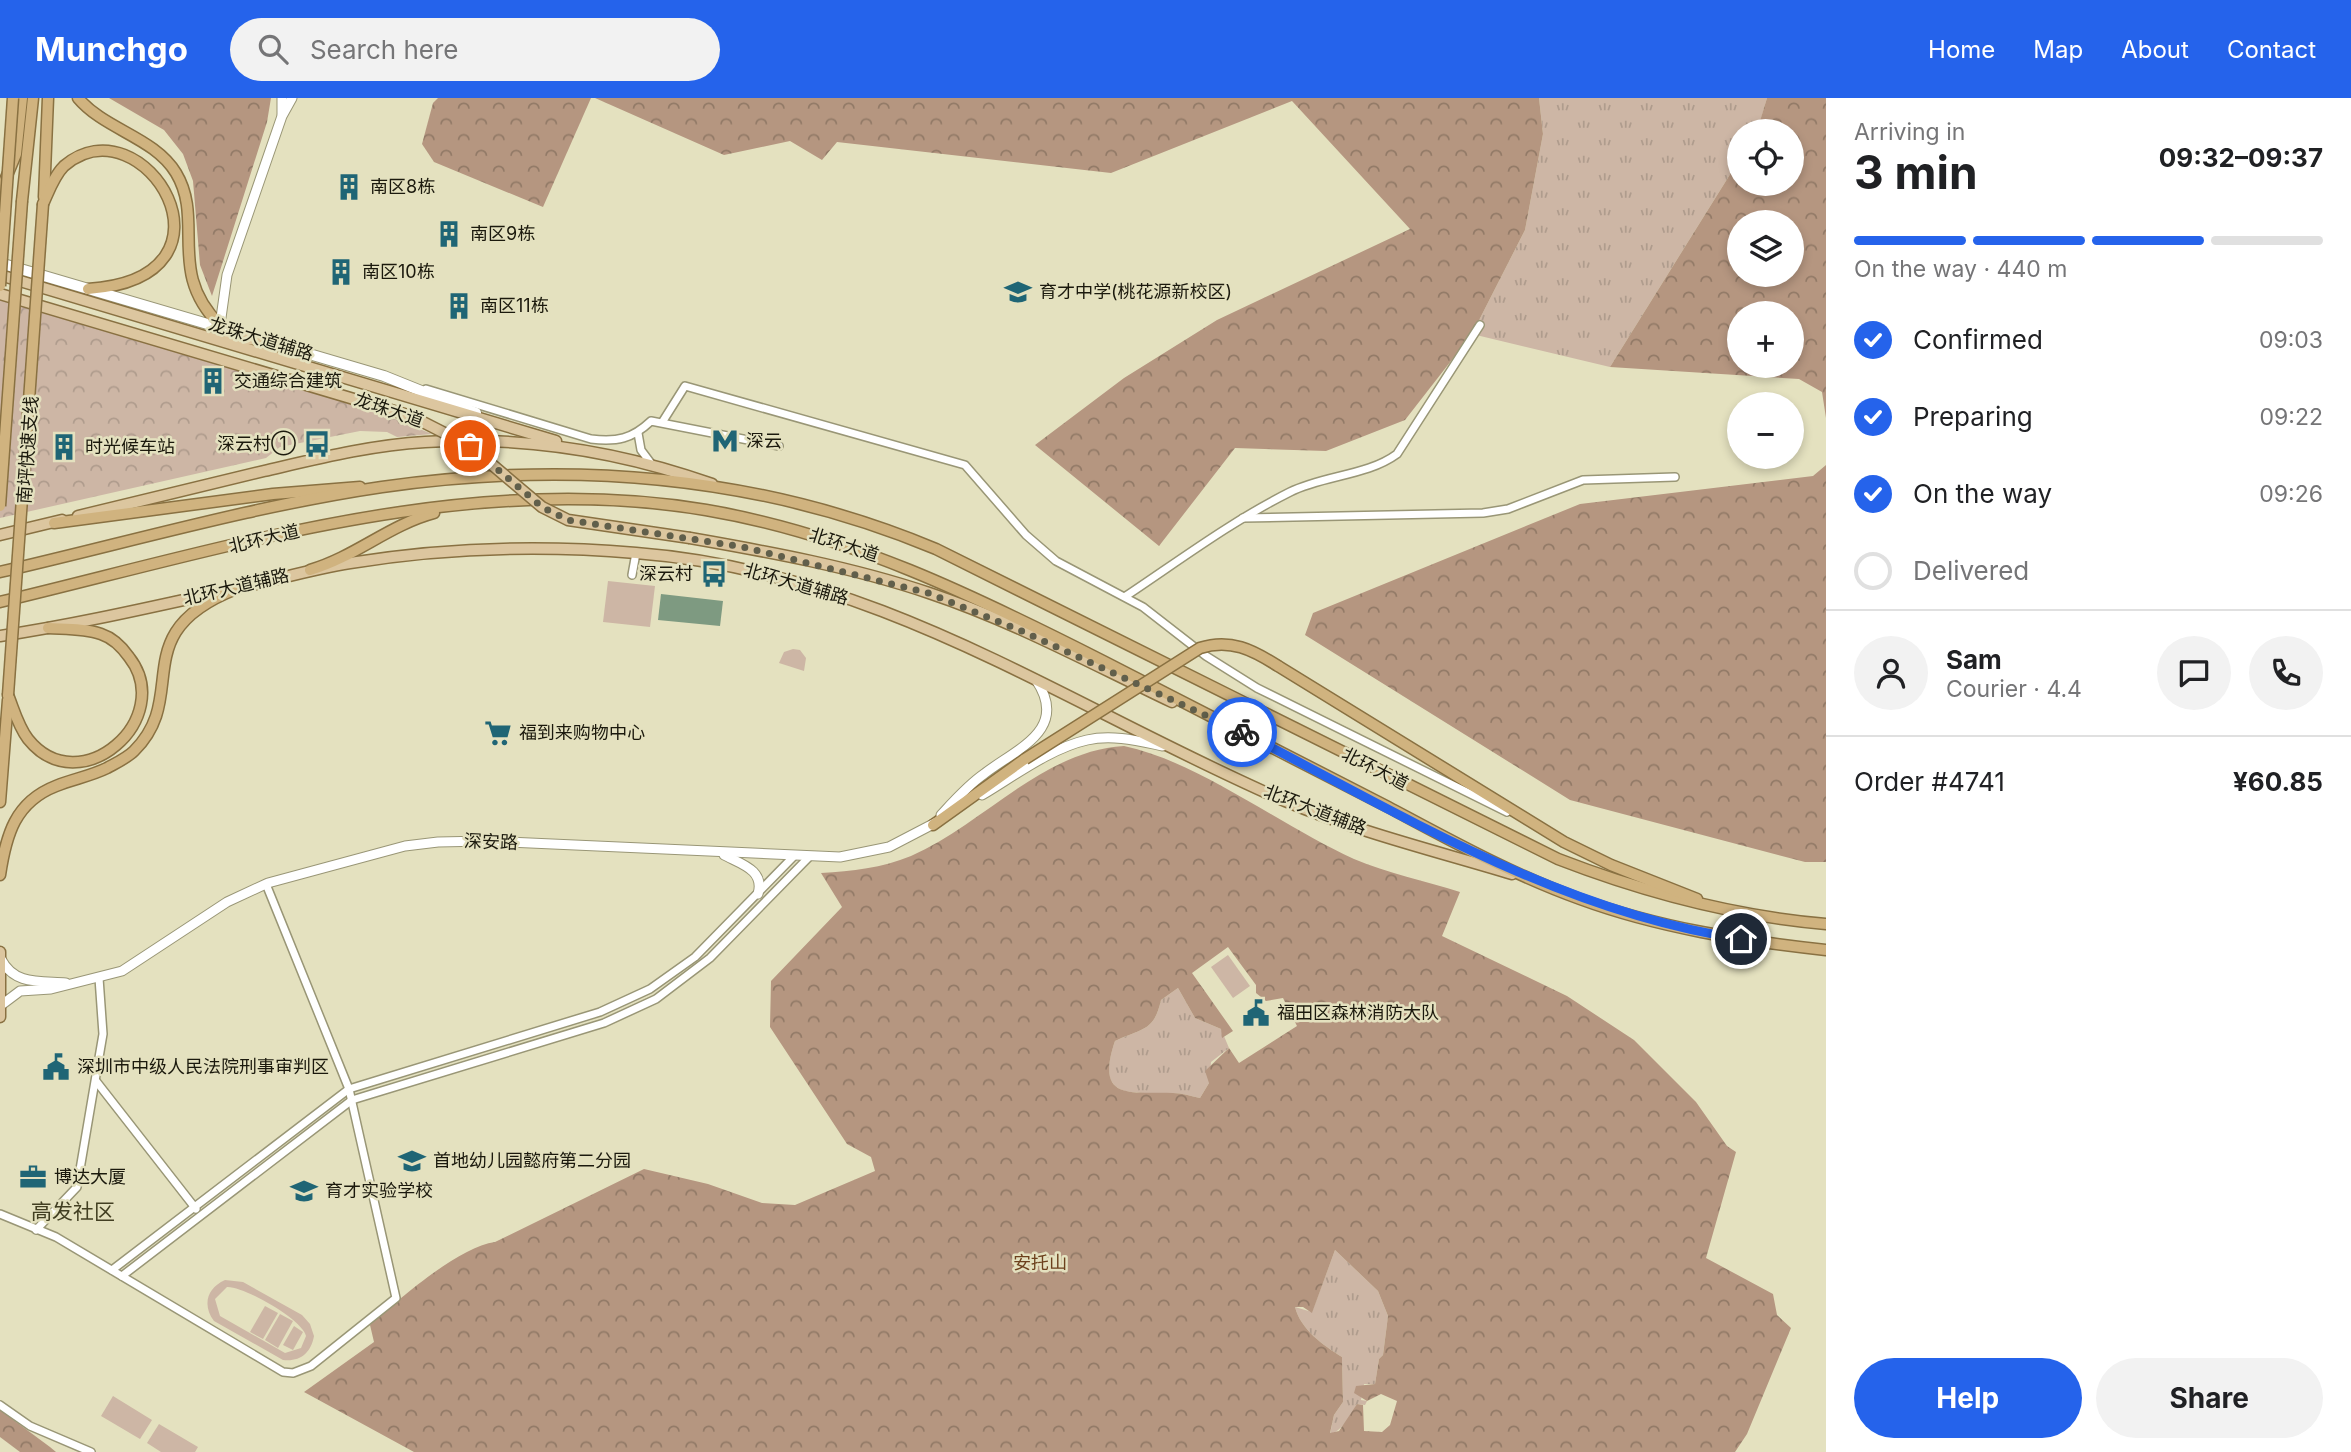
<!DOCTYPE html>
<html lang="en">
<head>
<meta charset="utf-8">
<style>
  body { margin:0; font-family:Inter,"Noto Sans SC",sans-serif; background:#f2f2f2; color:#202124; height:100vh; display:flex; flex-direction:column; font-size:26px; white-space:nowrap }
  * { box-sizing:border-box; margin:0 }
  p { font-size:23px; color:#757577 }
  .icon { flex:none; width:38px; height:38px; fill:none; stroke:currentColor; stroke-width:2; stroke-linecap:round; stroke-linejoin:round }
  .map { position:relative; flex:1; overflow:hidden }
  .panel { display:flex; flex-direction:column; background:#fff; width:525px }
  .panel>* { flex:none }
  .fabs { position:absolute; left:1727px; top:21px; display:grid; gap:14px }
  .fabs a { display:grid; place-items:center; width:77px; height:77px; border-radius:50%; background:#fff; box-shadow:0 4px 10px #0003; font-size:35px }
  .pin { position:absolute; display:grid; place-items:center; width:60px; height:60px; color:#fff; margin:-30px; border:4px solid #fff; border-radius:50%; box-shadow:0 2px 7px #0007 }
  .courier { position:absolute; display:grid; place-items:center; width:70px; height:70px; margin:-35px; border:5px solid #2563eb; border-radius:50%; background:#fff; color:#222; box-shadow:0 2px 9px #0007 }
  .summary em { font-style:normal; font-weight:700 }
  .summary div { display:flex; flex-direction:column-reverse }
  .summary { display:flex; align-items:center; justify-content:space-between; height:119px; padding:0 28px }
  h1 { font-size:46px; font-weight:700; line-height:52px }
  .bar { display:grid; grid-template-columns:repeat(4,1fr); gap:10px 7px; align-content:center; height:84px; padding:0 28px }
  .bar i { height:9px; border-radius:5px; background:#e0e0e0 }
  .bar .current { background:#2563eb }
  .bar p { grid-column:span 4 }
  .line { display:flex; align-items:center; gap:18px; padding:0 28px; border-top:2px solid #e0e0e0 }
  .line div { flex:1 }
  .round { display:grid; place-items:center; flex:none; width:74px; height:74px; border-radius:37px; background:#f2f2f2 }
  ol { padding:0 28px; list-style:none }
  li { display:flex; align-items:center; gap:21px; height:77px }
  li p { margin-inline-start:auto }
  li .icon { padding:7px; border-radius:50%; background:#2563eb; color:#fff; stroke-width:4 }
  li:last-child { color:#757577 }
  li i { width:38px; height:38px; border:4px solid #e0e0e0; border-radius:50% }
  .cta { display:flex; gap:14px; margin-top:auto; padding:14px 28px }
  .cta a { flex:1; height:80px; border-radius:42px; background:#2563eb; color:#fff; font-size:28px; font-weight:700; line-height:80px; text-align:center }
  .cta a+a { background:#f2f2f2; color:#202124 }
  header { display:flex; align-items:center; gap:42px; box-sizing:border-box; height:98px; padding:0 35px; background:#2563eb; color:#fff }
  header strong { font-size:33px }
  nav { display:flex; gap:38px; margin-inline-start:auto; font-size:24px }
  .search { width:490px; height:63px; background:#f2f2f2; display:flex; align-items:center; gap:18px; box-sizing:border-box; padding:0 24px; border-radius:38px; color:#757577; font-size:26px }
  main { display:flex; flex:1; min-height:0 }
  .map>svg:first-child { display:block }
  .grass { fill:url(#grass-tufts) }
  .forest { fill:url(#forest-crowns); fill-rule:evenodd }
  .park { fill:url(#park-crowns) }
  .garden { fill:#cdb6a5; fill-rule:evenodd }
  .water { fill:#7e9a81 }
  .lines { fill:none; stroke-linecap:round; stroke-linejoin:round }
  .minor-casing { stroke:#999676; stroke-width:10 }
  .tertiary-casing { stroke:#999676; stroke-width:11 }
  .secondary-casing { stroke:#999676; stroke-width:12 }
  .primary-casing { stroke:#897142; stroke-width:13 }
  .trunk-casing { stroke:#897142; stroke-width:13 }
  .minor { stroke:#fff; stroke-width:7 }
  .tertiary { stroke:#fff; stroke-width:9 }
  .secondary { stroke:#fff; stroke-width:10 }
  .primary { stroke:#dcc69f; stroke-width:10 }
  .trunk { stroke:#d0b37f; stroke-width:10 }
  .primary-bridge-casing { stroke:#897142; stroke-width:13; stroke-linecap:butt }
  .trunk-bridge-casing { stroke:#897142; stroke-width:13; stroke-linecap:butt }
  .primary-bridge { stroke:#dcc69f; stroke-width:10 }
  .trunk-bridge { stroke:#d0b37f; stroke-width:10 }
  .done { stroke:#615f4b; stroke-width:7; stroke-dasharray:0 12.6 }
  .route { stroke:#2563eb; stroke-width:9 }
  .labels { text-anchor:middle; stroke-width:5; stroke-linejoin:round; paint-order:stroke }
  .poi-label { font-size:18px; fill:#1b190d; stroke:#e4e1bf; text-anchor:start }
  .street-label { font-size:18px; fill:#1b190d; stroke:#e4e1bf }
  .park-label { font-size:18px; fill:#6c401c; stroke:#e4e1bf }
  .quarter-label { font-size:21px; fill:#423f22; stroke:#e4e1bf }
</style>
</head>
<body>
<header>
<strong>Munchgo</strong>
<div class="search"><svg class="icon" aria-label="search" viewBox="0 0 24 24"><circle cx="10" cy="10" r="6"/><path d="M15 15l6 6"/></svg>Search here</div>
<nav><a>Home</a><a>Map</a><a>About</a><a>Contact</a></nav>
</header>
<main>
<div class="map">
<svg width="1826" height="1354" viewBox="0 0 1826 1354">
  <defs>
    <pattern id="grass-tufts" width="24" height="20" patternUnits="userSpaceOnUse" patternTransform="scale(1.75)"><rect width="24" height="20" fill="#cdb6a5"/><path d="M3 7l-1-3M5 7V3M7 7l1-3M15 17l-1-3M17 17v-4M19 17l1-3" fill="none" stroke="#af9c8d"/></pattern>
    <pattern id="forest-crowns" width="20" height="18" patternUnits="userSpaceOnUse" patternTransform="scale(1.75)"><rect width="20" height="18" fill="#b59680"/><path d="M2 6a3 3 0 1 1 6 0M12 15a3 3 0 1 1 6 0" fill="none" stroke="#927a67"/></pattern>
    <pattern id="park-crowns" width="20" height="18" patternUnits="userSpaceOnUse" patternTransform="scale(1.75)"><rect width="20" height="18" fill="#cdb6a5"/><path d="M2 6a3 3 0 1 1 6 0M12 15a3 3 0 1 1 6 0" fill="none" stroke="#af9c8d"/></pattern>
  </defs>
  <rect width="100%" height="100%" fill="#e4e1bf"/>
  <g class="grass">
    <path d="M1539 0H1767L1758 31 1740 33 1739 62 1610 269 1472 236 1525 132 1543 36Z"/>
    <path d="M1178 890 1195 920 1221 931 1229 950 1211 964 1209 985 1200 1000C1191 998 1182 995 1173 995 1132 994 1094 1004 1115 943 1142 930 1154 934 1161 902Z"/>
    <path d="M1335 1152 1378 1193 1388 1218 1383 1257 1379 1261 1375 1286H1364L1361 1302 1367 1303 1365 1307 1357 1306C1352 1317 1341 1334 1330 1336L1334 1317 1343 1304 1342 1259C1323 1247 1301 1232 1295 1209L1312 1214Z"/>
  </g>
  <g class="forest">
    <path d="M109 0H271L267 24 212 198 200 167 193 83 183 56 164 32Z"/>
    <path d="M438 0H591L543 109 434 64 422 46 433 5Z"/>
    <path d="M595 0H1539L1543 36 1525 132 1472 236 1405 322 1326 353 1235 350 1159 448 1035 347 1124 280 1217 222 1410 131 1292 3 1111 75 837 44 822 62 790 43 724 57Z"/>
    <path d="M1767 0H1826V320L1822 294 1799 281 1610 269 1739 62 1740 86H1792V33H1757ZM1740 124H1792V177H1740ZM1792 215V268H1740V215Z"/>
    <path d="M1826 367V764H1805L1570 702 1305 537 1313 515 1580 406 1813 378Z"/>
    <path d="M1124 648C1200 664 1282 729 1354 761 1387 775 1426 783 1460 794L1442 838 1567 898 1634 942 1696 1004 1727 1048 1736 1054 1706 1160 1773 1196 1777 1217 1791 1230 1747 1336 1735 1354H414L304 1294 374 1244 370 1227C398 1202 458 1149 495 1144L644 1071 708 1086 762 1105 795 1107 875 1073 871 1059 847 1046 770 929 771 883 842 809 821 775C852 773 882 770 911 758 984 726 1042 653 1124 648ZM1228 849 1256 887V895L1266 903 1283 900 1297 928 1239 965 1229 950 1205 973 1209 985 1200 1000C1191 998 1182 995 1173 995 1133 993 1094 1005 1115 943 1142 930 1154 934 1161 902L1178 890 1195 920 1221 931 1222 940 1233 933 1192 875ZM1335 1152 1378 1193 1388 1218 1383 1257 1379 1261 1375 1286 1356 1288 1354 1295 1367 1303 1381 1296 1397 1303 1390 1327 1382 1334 1364 1333 1363 1307 1357 1306 1339 1333 1330 1335 1334 1317 1343 1304 1342 1259C1323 1247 1301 1232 1295 1209H1303L1312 1215Z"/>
    <path d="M0 1312 50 1349 56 1354H20L0 1339Z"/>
  </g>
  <path class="park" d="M0 199 355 305 432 336 397 339 387 334 360 333 280 349 266 360 0 420Z"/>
  <g class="garden">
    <path d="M608 483 655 488 650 529 603 524Z"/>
    <path d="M793 551 800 552 806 560 804 573 779 565 784 554Z"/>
    <path d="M1228 857 1250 888 1233 900 1211 869Z"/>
    <path d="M225 1182 243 1184 302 1217 310 1226 314 1238C311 1255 300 1264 283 1262L214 1223C202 1207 207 1190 225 1182ZM227 1189C244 1188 303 1222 306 1238L301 1250 285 1255 220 1218 215 1201Z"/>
    <path d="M265 1208 278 1215 263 1241 250 1234Z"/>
    <path d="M280 1216 293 1223 278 1250 265 1242Z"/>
    <path d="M294 1228 303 1234 293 1252 283 1247Z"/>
    <path d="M113 1298 152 1322 140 1341 101 1318Z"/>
    <path d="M159 1326 198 1349 195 1354H161L147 1345Z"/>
  </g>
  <path class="water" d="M661 496 723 503 720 528 658 522Z"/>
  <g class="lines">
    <defs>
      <g id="minor">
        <path d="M426 291 591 341C617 344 632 341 651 323L779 348"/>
        <path d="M663 323 685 288 965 367 1026 437 1056 463 1143 509 1206 558 1257 590 1507 714"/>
        <path d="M638 335 641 352 650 364"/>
        <path d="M1243 420 1483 415 1508 411 1583 382 1675 379"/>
        <path d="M632 477 636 455"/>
        <path d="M1126 498C1180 462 1232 423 1290 394 1324 377 1367 378 1397 356L1480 227"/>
        <path d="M96 983 196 1111"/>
        <path d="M0 1116 56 1139 283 1274 293 1275 311 1268 396 1200 349 991 266 786"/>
        <path d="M36 1132 77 1089 103 936 99 880"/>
        <path d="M112 1172 349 991 600 914 650 891 695 859 794 758"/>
        <path d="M122 1178 352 1002 604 925 656 901 710 860 809 759"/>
        <path d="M0 1307 30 1328 91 1354"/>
      </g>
      <g id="tertiary">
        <path d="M282 16V0"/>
        <path d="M220 227 227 177 282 18 292 0"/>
        <path d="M982 697C1014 678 1051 650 1087 642 1112 636 1139 643 1163 648"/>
        <path d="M941 717C954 703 968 687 984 676 1016 651 1070 632 1036 582"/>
        <path d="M724 757C741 766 765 772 758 796"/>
        <path d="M1 861C14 887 39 883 66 885"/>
        <path d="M0 908 20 893 51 891 122 873 227 804 268 785 405 748 438 744 486 743 840 759 889 749 937 724"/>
      </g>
      <path id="secondary" d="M0 165 384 278 476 315"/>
      <g id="primary">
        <path d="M0 177 556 343"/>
        <path d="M0 196 411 318"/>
        <path d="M229 240 261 242"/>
        <path d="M78 418C140 403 202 388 264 373 316 361 371 347 425 344 524 338 619 353 712 386"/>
        <path d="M0 437 62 422"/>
        <path d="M690 440C770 454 852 469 929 495 1013 523 1092 566 1172 604"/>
        <path d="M0 538C79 526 156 508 234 491 273 483 311 471 350 465 443 450 542 447 636 455 882 474 1066 608 1285 703 1358 734 1436 753 1512 776"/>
        <path d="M0 854V919"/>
      </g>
      <g id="trunk">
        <path d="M78 0C105 32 154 39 176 75 205 123 166 174 220 227"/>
        <path d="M0 94 16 56 22 0"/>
        <path d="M44 99 48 0"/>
        <path d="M22 103 33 0"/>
        <path d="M43 106C49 93 54 78 64 68 143 0 254 180 88 191"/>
        <path d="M54 425 273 396 360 389"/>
        <path d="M310 472C355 459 389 427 434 415"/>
        <path d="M0 474C126 445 253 408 382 389 571 362 759 377 936 451L1558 761C1646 795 1732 818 1826 826"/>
        <path d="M0 504C230 449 467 372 706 412 848 436 975 498 1103 563 1198 611 1293 660 1388 709 1450 742 1513 777 1580 801 1659 830 1743 843 1826 852"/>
        <path d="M1278 568 1564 744 1611 767 1697 801"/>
        <path d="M8 597C14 612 18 628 28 641 80 706 177 620 129 559 122 549 113 540 101 536 84 530 65 531 48 530"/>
        <path d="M0 704 8 602"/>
        <path d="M933 727 1025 661"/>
        <path d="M0 777C6 737 15 704 56 688 73 681 91 678 107 670 116 665 127 660 134 653 191 597 124 535 236 491"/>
      </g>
    </defs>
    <use href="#minor" class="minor-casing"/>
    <use href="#tertiary" class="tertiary-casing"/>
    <use href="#secondary" class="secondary-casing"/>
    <use href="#primary" class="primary-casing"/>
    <use href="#trunk" class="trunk-casing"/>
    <use href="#minor" class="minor"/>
    <use href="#tertiary" class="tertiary"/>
    <use href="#secondary" class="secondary"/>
    <use href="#primary" class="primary"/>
    <use href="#trunk" class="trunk"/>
    <defs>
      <path id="primary-bridge" d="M411 318 470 348 542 409 568 422 690 440"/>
      <g id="trunk-bridge">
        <path d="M0 188 13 0"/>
        <path d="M0 408 22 103"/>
        <path d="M8 597 43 106"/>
        <path d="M1025 661 1200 550C1230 540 1253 552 1278 568"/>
      </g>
    </defs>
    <use href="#primary-bridge" class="primary-bridge-casing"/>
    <use href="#trunk-bridge" class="trunk-bridge-casing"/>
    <use href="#primary-bridge" class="primary-bridge"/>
    <use href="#trunk-bridge" class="trunk-bridge"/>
  </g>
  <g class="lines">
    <path class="done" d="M470 348 542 409 568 422 743 449 928 495 1024 534 1242 634"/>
    <path class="route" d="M1242 634C1402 717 1560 814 1741 841"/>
  </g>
  <defs>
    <symbol id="building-bare" viewBox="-9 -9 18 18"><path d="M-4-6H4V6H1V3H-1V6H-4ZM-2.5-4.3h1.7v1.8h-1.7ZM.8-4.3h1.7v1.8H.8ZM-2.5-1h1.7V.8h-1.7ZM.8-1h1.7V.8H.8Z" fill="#1f6575" stroke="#e4e1bf" stroke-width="2.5" paint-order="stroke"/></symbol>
    <symbol id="school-bare" viewBox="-9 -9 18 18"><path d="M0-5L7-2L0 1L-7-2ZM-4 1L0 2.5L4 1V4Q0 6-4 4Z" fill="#1f6575" stroke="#e4e1bf" stroke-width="2.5" paint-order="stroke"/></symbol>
    <symbol id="metro-bare" viewBox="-9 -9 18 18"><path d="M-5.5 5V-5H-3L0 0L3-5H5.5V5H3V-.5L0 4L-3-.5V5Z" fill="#1f6575" stroke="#e4e1bf" stroke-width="2.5" paint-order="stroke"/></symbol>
    <symbol id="bus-bare" viewBox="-9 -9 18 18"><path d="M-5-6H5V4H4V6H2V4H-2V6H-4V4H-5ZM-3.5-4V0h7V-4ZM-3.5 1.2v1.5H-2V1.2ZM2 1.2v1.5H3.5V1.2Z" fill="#1f6575" stroke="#e4e1bf" stroke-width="2.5" paint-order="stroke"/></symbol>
    <symbol id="supermarket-bare" viewBox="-9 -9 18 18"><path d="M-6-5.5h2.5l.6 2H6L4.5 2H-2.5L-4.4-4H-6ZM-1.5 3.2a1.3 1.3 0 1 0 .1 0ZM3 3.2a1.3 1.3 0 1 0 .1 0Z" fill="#1f6575" stroke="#e4e1bf" stroke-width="2.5" paint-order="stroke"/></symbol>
    <symbol id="civic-bare" viewBox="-9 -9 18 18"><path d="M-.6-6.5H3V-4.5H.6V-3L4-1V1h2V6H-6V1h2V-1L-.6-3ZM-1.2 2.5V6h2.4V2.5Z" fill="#1f6575" stroke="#e4e1bf" stroke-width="2.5" paint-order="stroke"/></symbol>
    <symbol id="office-bare" viewBox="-9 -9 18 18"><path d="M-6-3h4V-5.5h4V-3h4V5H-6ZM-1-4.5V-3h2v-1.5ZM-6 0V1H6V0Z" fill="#1f6575" stroke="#e4e1bf" stroke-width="2.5" paint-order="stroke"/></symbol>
  </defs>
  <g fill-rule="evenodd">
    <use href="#building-bare" x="330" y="70" width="38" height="38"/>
    <use href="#building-bare" x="430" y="117" width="38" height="38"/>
    <use href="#building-bare" x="322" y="155" width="38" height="38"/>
    <use href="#school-bare" x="999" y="175" width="38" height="38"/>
    <use href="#building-bare" x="440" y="189" width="38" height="38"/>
    <use href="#building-bare" x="194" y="264" width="38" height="38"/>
    <use href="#metro-bare" x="706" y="324" width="38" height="38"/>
    <use href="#bus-bare" x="298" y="327" width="38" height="38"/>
    <use href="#building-bare" x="45" y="330" width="38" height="38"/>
    <use href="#bus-bare" x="695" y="457" width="38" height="38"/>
    <use href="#supermarket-bare" x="479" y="616" width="38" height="38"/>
    <use href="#civic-bare" x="1237" y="896" width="38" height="38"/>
    <use href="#civic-bare" x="37" y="950" width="38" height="38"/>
    <use href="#school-bare" x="393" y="1044" width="38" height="38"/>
    <use href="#office-bare" x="14" y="1060" width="38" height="38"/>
    <use href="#school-bare" x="285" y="1074" width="38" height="38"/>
  </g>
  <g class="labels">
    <g class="poi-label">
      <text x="370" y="95">南区8栋</text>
      <text x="470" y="142">南区9栋</text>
      <text x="362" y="180">南区10栋</text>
      <text x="1039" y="200">育才中学(桃花源新校区)</text>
      <text x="480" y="214">南区11栋</text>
      <text x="234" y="289">交通综合建筑</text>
      <text x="746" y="349">深云</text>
      <text x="296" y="352" text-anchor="end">深云村①</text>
      <text x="85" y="355">时光候车站</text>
      <text x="693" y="482" text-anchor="end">深云村</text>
      <text x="519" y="641">福到来购物中心</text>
      <text x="1277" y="921">福田区森林消防大队</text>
      <text x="77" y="975">深圳市中级人民法院刑事审判区</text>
      <text x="433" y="1069">首地幼儿园懿府第二分园</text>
      <text x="54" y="1085">博达大厦</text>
      <text x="325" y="1099">育才实验学校</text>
    </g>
    <g class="street-label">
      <text transform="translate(261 241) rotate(17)" y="6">龙珠大道辅路</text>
      <text transform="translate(389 312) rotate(19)" y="6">龙珠大道</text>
      <text transform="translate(28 352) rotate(-86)" y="6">南坪快速支线</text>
      <text transform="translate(264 441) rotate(-13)" y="6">北环大道</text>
      <text transform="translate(844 447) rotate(18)" y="6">北环大道</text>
      <text transform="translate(796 486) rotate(16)" y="6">北环大道辅路</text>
      <text transform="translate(236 489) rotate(-13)" y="6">北环大道辅路</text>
      <text transform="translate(1375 671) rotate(27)" y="6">北环大道</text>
      <text transform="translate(1315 712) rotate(21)" y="6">北环大道辅路</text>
      <text transform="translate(491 744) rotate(2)" y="6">深安路</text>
    </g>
    <g class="park-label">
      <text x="1040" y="1171">安托山</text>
    </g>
    <g class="quarter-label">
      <text x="73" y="1121">高发社区</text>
    </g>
  </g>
</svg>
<div class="fabs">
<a><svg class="icon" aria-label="locate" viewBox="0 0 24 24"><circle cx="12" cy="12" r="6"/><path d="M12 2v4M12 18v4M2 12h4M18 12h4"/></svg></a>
<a><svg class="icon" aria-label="layers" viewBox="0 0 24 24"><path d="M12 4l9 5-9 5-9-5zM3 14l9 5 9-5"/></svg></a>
<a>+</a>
<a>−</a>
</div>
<div class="pin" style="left:470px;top:348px;background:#ea580c"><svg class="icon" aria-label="bag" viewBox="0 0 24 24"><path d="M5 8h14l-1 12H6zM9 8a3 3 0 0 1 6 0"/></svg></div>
<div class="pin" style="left:1741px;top:841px;background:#1f2937"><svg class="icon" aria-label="home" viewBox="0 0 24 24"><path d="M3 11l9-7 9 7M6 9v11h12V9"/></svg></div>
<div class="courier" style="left:1242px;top:634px"><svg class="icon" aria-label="bike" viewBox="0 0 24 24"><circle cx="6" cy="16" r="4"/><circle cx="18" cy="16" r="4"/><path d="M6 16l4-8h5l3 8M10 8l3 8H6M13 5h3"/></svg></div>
</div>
<section class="panel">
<div class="summary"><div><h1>3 min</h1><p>Arriving in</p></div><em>09:32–09:37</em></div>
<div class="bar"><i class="current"></i><i class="current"></i><i class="current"></i><i></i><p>On the way · 440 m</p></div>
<ol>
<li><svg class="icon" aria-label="check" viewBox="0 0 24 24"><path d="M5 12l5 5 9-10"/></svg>Confirmed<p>09:03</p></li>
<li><svg class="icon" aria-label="check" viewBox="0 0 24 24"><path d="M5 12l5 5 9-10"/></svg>Preparing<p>09:22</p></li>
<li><svg class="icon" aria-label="check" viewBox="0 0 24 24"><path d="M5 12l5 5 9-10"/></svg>On the way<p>09:26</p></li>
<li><i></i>Delivered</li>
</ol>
<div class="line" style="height:126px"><a class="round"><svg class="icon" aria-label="person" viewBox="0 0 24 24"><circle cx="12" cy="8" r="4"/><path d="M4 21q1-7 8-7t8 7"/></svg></a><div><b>Sam</b><p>Courier · 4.4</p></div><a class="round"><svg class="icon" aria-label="chat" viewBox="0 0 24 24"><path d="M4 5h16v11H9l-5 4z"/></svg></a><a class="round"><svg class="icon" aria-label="phone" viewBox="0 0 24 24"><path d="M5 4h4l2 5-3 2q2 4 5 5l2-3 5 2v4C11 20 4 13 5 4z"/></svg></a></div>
<div class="line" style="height:91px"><div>Order #4741</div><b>¥60.85</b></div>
<div class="cta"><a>Help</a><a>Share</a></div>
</section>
</main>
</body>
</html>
